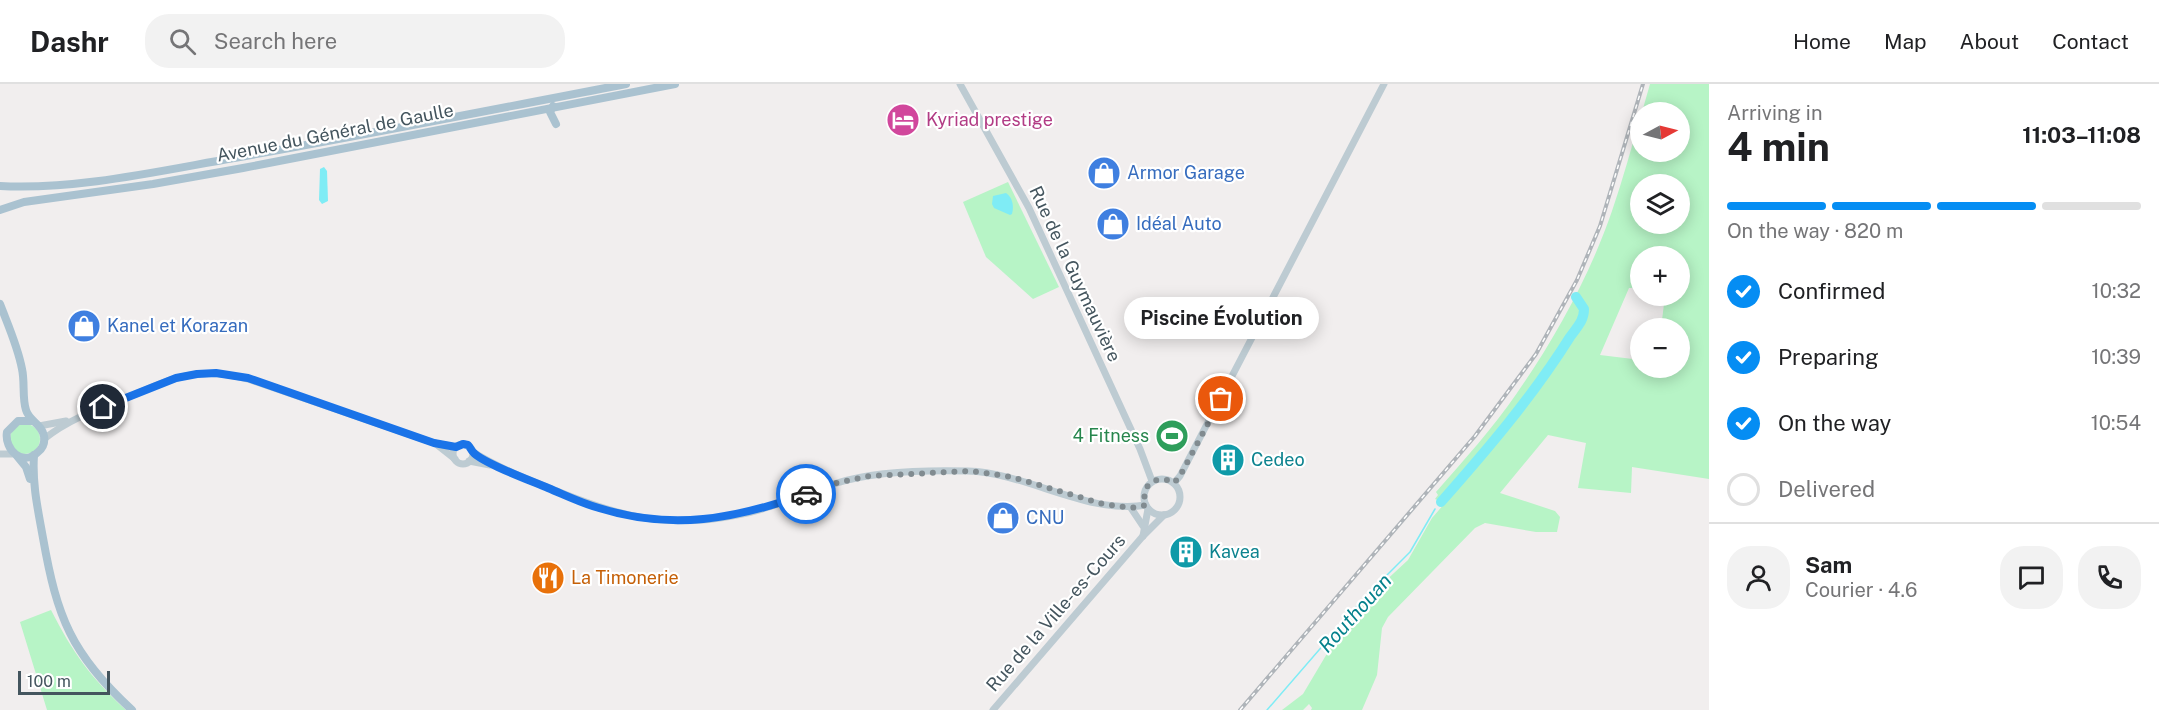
<!DOCTYPE html>
<html lang="en">
<head>
<meta charset="utf-8">
<style>
  body { margin:0; font-family:"Public Sans",sans-serif; background:#f2f2f2; color:#202124; height:100vh; display:flex; flex-direction:column; font-size:22px; white-space:nowrap }
  * { box-sizing:border-box; margin:0 }
  p { font-size:20px; color:#757577 }
  .icon { flex:none; width:33px; height:33px; fill:none; stroke:currentColor; stroke-width:2; stroke-linecap:round; stroke-linejoin:round }
  .map { position:relative; flex:1; overflow:hidden }
  .sheet { display:flex; flex-direction:column; background:#fff; width:450px }
  .sheet>* { flex:none }
  .needle { width:39px; rotate:83deg }
  .fabs { position:absolute; left:1630px; top:18px; display:grid; gap:12px }
  .fabs a { display:grid; place-items:center; width:60px; height:60px; border-radius:50%; background:#fff; box-shadow:0 3px 15px #0003; font-size:30px }
  .scale { position:absolute; left:18px; bottom:15px; width:92px; box-sizing:border-box; padding-left:6px; border:3px solid #44555e; border-top:0; font-size:16px; line-height:21px; white-space:nowrap; color:#44555e; -webkit-text-stroke:4px #fff; paint-order:stroke }
  .pin { position:absolute; display:grid; place-items:center; width:51px; height:51px; color:#fff; margin:-26px; border:3px solid #fff; border-radius:50%; box-shadow:0 2px 6px #0007 }
  .courier { position:absolute; display:grid; place-items:center; width:60px; height:60px; margin:-30px; border:4px solid #1a73e8; border-radius:50%; background:#fff; color:#222; box-shadow:0 2px 8px #0007 }
  .bubble { position:absolute; height:42px; border-radius:21px; background:#fff; box-shadow:0 3px 15px #0003; font-size:20px; font-weight:700; line-height:42px; text-align:center }
  .overview em { font-style:normal; font-weight:700 }
  .overview div { display:flex; flex-direction:column-reverse }
  .overview { display:flex; align-items:center; justify-content:space-between; height:102px; padding:0 18px }
  h1 { font-size:39px; font-weight:700; line-height:45px }
  .bar { display:grid; grid-template-columns:repeat(4,1fr); gap:9px 6px; align-content:center; height:72px; padding:0 18px }
  .bar i { height:8px; border-radius:4px; background:#e0e0e0 }
  .bar .current { background:#058df3 }
  .bar p { grid-column:span 4 }
  .line { display:flex; align-items:center; gap:15px; padding:0 18px; border-top:2px solid #e0e0e0 }
  .line div { flex:1 }
  .round { display:grid; place-items:center; flex:none; width:63px; height:63px; border-radius:24px; background:#f2f2f2 }
  ol { padding:0 18px; list-style:none }
  li { display:flex; align-items:center; gap:18px; height:66px }
  li p { margin-inline-start:auto }
  li .icon { padding:6px; border-radius:50%; background:#058df3; color:#fff; stroke-width:4 }
  li:last-child { color:#757577 }
  li i { width:33px; height:33px; border:3px solid #e0e0e0; border-radius:50% }
  header { display:flex; align-items:center; gap:36px; box-sizing:border-box; height:84px; padding:0 30px; background:#fff; border-bottom:2px solid #e0e0e0 }
  header strong { font-size:28px }
  nav { display:flex; gap:33px; margin-inline-start:auto; font-size:21px }
  .search { width:420px; height:54px; background:#f2f2f2; display:flex; align-items:center; gap:15px; box-sizing:border-box; padding:0 21px; border-radius:24px; color:#757577; font-size:22px }
  main { display:flex; flex:1; min-height:0 }
  .map>svg:first-child { display:block }
  .green { fill:#b7f4c6; fill-rule:evenodd }
  .water { fill:#7fecf5 }
  .lines { fill:none; stroke-linecap:round; stroke-linejoin:round }
  .stream { stroke:#7fecf5; stroke-width:1.5 }
  .river { stroke:#7fecf5; stroke-width:10 }
  .tertiary { stroke:#bdcbd2; stroke-width:7 }
  .primary { stroke:#aac2d0; stroke-width:8 }
  .rail-casing { stroke:#afb4b9; stroke-width:4 }
  .rail { stroke:#fff; stroke-width:1.5; stroke-dasharray:4.5; stroke-linecap:butt }
  .done { stroke:#818b90; stroke-width:6; stroke-dasharray:0 10.8 }
  .route { stroke:#1a73e8; stroke-width:8 }
  .labels { text-anchor:middle; stroke-width:4.5; stroke-linejoin:round; paint-order:stroke }
  .hotel-label { font-size:18px; fill:#b23c85; stroke:#fff; text-anchor:start }
  .street-label { font-size:18px; fill:#44555e; stroke:#fff }
  .shop-label { font-size:18px; fill:#366cbe; stroke:#fff; text-anchor:start }
  .leisure-label { font-size:18px; fill:#27864d; stroke:#fff; text-anchor:end }
  .culture-label { font-size:18px; fill:#0d838f; stroke:#fff; text-anchor:start }
  .food-label { font-size:18px; fill:#c56008; stroke:#fff; text-anchor:start }
  .water-label { font-size:20px; font-style:italic; fill:#04818c; stroke:#fff }
</style>
</head>
<body>
<header>
<strong>Dashr</strong>
<div class="search"><svg class="icon" aria-label="search" viewBox="0 0 24 24"><circle cx="10" cy="10" r="6"/><path d="M15 15l6 6"/></svg>Search here</div>
<nav><a>Home</a><a>Map</a><a>About</a><a>Contact</a></nav>
</header>
<main>
<div class="map">
<svg width="1709" height="626" viewBox="0 0 1709 626">
  <rect width="100%" height="100%" fill="#f1eeee"/>
  <g class="green">
    <path d="M1650 0H1709V395L1632 383 1631 409 1578 404 1586 359 1548 351 1500 409 1555 427 1560 433 1557 448H1536L1485 439 1475 444 1388 533 1382 544 1377 591 1362 626H1311L1312 624 1309 620 1303 626H1282L1303 610 1341 546 1367 514 1408 476 1432 434 1445 419 1435 415 1438 411 1436 408C1464 376 1493 344 1517 309 1556 253 1590 191 1612 127 1623 95 1632 62 1641 30V68H1680V28H1642ZM1641 100H1680V140H1641ZM1641 172H1680V212H1665L1661 244H1680V284H1667L1664 289 1641 284V276L1600 271 1629 204H1641Z"/>
    <path d="M1008 98 1059 203 1033 215 986 173 963 118Z"/>
    <circle cx="25" cy="355" r="15"/>
    <path d="M51 526C73 569 90 593 126 626H47L20 538Z"/>
  </g>
  <g class="water">
    <path d="M324 83 327 87 328 117 322 120 319 116 320 85Z"/>
    <path d="M1006 109C1013 114 1014 122 1012 130L1010 131 994 124 992 120 993 112Z"/>
  </g>
  <g class="lines">
    <path class="stream" d="M1267 626 1364 514 1410 468 1435 425"/>
    <path class="river" d="M1441 418C1487 366 1533 312 1570 253 1577 243 1584 237 1584 225L1576 213"/>
    <g class="tertiary">
      <path d="M960 0 1029 124 1140 365 1152 397"/>
      <path d="M39 342 66 337"/>
      <path d="M44 355C70 334 101 324 131 312 152 303 175 292 198 290 215 288 232 291 248 295L434 359 456 363"/>
      <path d="M436 360 455 375"/>
      <circle cx="463" cy="370" r="10"/>
      <path d="M473 368C497 383 521 393 547 403 614 431 664 446 737 431 772 425 804 409 837 399 875 387 928 386 968 387 1028 389 1087 431 1146 421"/>
      <path d="M0 370H14"/>
      <path d="M469 377 490 381"/>
      <circle cx="1162" cy="413" r="18"/>
      <path d="M1174 399 1180 392 1384 0"/>
      <path d="M1131 424 1143 442"/>
      <path d="M1143 452 1148 425"/>
      <path d="M993 626 1143 452 1164 431"/>
    </g>
    <g class="primary">
      <path d="M553 22 550 28 556 40"/>
      <path d="M0 102C76 106 159 87 234 74 365 51 496 25 626 0"/>
      <path d="M0 126 24 118 153 100 243 84 675 0"/>
      <path d="M0 220C8 241 18 263 22 285 25 298 22 314 26 326 29 337 42 340 44 352 45 358 43 364 38 368 23 383 4 366 7 348L18 337H32"/>
      <path d="M34 371C32 400 38 426 43 454 57 533 71 570 132 626"/>
      <path d="M17 372 26 383 30 395"/>
    </g>
    <defs>
      <path id="rail" d="M1240 626 1475 352 1536 270 1577 196 1600 142 1643 0"/>
    </defs>
    <use href="#rail" class="rail-casing"/>
    <use href="#rail" class="rail"/>
  </g>
  <g class="lines">
    <path class="done" d="M806 410 836 399 869 392 971 387 1012 393 1103 420 1131 424 1146 421C1139 401 1157 389 1174 399L1180 392 1221 315"/>
    <path class="route" d="M103 323 176 294 197 290 216 289 248 294 434 359 456 363 463 360 468 361C470 363 471 366 473 368 482 379 532 397 548 404 565 411 581 419 599 424 672 447 735 435 806 410"/>
  </g>
  <defs>
    <symbol id="hotel-disc" viewBox="-11 -11 22 22"><circle r="9.5" fill="#d1479c" stroke="#fff"/><path d="M-6-4.5h1.5V1H6V5H4.5V3h-9V5H-6ZM-4 0a1.8 1.8 0 1 1 3.6 0ZM.5 0V-2.5h3Q6-2.5 6 0Z" fill="#fff"/></symbol>
    <symbol id="shop-disc" viewBox="-11 -11 22 22"><circle r="9.5" fill="#3f7fe0" stroke="#fff"/><path d="M-5-2.5h2.3a2.7 3.5 0 0 1 5.4 0H5L5.5 6h-11ZM-1.5-2.5h3a1.5 2.3 0 0 0-3 0Z" fill="#fff"/></symbol>
    <symbol id="stadium-disc" viewBox="-11 -11 22 22"><circle r="9.5" fill="#2e9e5b" stroke="#fff"/><path d="M0-5a6.5 5 0 1 0 0 10a6.5 5 0 1 0 0-10ZM-3.5-1.8h7v3.6h-7Z" fill="#fff"/></symbol>
    <symbol id="building-disc" viewBox="-11 -11 22 22"><circle r="9.5" fill="#0f9aa8" stroke="#fff"/><path d="M-4-6H4V6H1V3H-1V6H-4ZM-2.5-4.3h1.7v1.8h-1.7ZM.8-4.3h1.7v1.8H.8ZM-2.5-1h1.7V.8h-1.7ZM.8-1h1.7V.8H.8Z" fill="#fff"/></symbol>
    <symbol id="restaurant-disc" viewBox="-11 -11 22 22"><circle r="9.5" fill="#e8710a" stroke="#fff"/><path d="M-5-6h1v4h1v-4h1v4h1v-4h1v5L-1.5 .5V6h-2V.5L-5-1ZM5-6V6H3V1.5H1.5Q1.5-4 5-6Z" fill="#fff"/></symbol>
  </defs>
  <g fill-rule="evenodd">
    <use href="#hotel-disc" x="884" y="17" width="38" height="38"/>
    <use href="#shop-disc" x="1085" y="70" width="38" height="38"/>
    <use href="#shop-disc" x="1094" y="121" width="38" height="38"/>
    <use href="#shop-disc" x="65" y="223" width="38" height="38"/>
    <use href="#stadium-disc" x="1153" y="333" width="38" height="38"/>
    <use href="#building-disc" x="1209" y="357" width="38" height="38"/>
    <use href="#shop-disc" x="984" y="415" width="38" height="38"/>
    <use href="#building-disc" x="1167" y="449" width="38" height="38"/>
    <use href="#restaurant-disc" x="529" y="475" width="38" height="38"/>
  </g>
  <g class="labels">
    <g class="hotel-label">
      <text x="926" y="42">Kyriad prestige</text>
    </g>
    <g class="street-label">
      <text transform="translate(335 49) rotate(-11)" y="6">Avenue du Général de Gaulle</text>
      <text transform="translate(1075 190) rotate(65)" y="6">Rue de la Guymauvière</text>
      <text transform="translate(1056 529) rotate(-49)" y="6">Rue de la Ville-es-Cours</text>
    </g>
    <g class="shop-label">
      <text x="1127" y="95">Armor Garage</text>
      <text x="1136" y="146">Idéal Auto</text>
      <text x="107" y="248">Kanel et Korazan</text>
      <text x="1026" y="440">CNU</text>
    </g>
    <g class="leisure-label">
      <text x="1149" y="358">4 Fitness</text>
    </g>
    <g class="culture-label">
      <text x="1251" y="382">Cedeo</text>
      <text x="1209" y="474">Kavea</text>
    </g>
    <g class="food-label">
      <text x="571" y="500">La Timonerie</text>
    </g>
    <g class="water-label">
      <text transform="translate(1355 529) rotate(-48)" y="7">Routhouan</text>
    </g>
  </g>
</svg>
<div class="fabs">
<a><svg class="needle" viewBox="-14 -14 28 28"><path d="M0-13l5 13h-10z" fill="#e53935"/><path d="M0 13l5-13h-10z" fill="#757577"/></svg></a>
<a><svg class="icon" aria-label="layers" viewBox="0 0 24 24"><path d="M12 4l9 5-9 5-9-5zM3 14l9 5 9-5"/></svg></a>
<a>+</a>
<a>−</a>
</div>
<div class="scale">100 m</div>
<div class="pin" style="left:1221px;top:315px;background:#ea580c"><svg class="icon" aria-label="bag" viewBox="0 0 24 24"><path d="M5 8h14l-1 12H6zM9 8a3 3 0 0 1 6 0"/></svg></div>
<div class="pin" style="left:103px;top:323px;background:#1f2937"><svg class="icon" aria-label="home" viewBox="0 0 24 24"><path d="M3 11l9-7 9 7M6 9v11h12V9"/></svg></div>
<div class="courier" style="left:806px;top:410px"><svg class="icon" aria-label="car" viewBox="0 0 24 24"><path d="M5 17H2v-5l4-1 3-4h7l3 4 3 1v5h-3M9 17h6M6 11h13"/><circle cx="7" cy="17" r="2"/><circle cx="17" cy="17" r="2"/></svg></div>
<div class="bubble" style="left:1124px;top:213px;width:195px">Piscine Évolution</div>
</div>
<section class="sheet">
<div class="overview"><div><h1>4 min</h1><p>Arriving in</p></div><em>11:03–11:08</em></div>
<div class="bar"><i class="current"></i><i class="current"></i><i class="current"></i><i></i><p>On the way · 820 m</p></div>
<ol>
<li><svg class="icon" aria-label="check" viewBox="0 0 24 24"><path d="M5 12l5 5 9-10"/></svg>Confirmed<p>10:32</p></li>
<li><svg class="icon" aria-label="check" viewBox="0 0 24 24"><path d="M5 12l5 5 9-10"/></svg>Preparing<p>10:39</p></li>
<li><svg class="icon" aria-label="check" viewBox="0 0 24 24"><path d="M5 12l5 5 9-10"/></svg>On the way<p>10:54</p></li>
<li><i></i>Delivered</li>
</ol>
<div class="line" style="height:108px"><a class="round"><svg class="icon" aria-label="person" viewBox="0 0 24 24"><circle cx="12" cy="8" r="4"/><path d="M4 21q1-7 8-7t8 7"/></svg></a><div><b>Sam</b><p>Courier · 4.6</p></div><a class="round"><svg class="icon" aria-label="chat" viewBox="0 0 24 24"><path d="M4 5h16v11H9l-5 4z"/></svg></a><a class="round"><svg class="icon" aria-label="phone" viewBox="0 0 24 24"><path d="M5 4h4l2 5-3 2q2 4 5 5l2-3 5 2v4C11 20 4 13 5 4z"/></svg></a></div>
</section>
</main>
</body>
</html>
